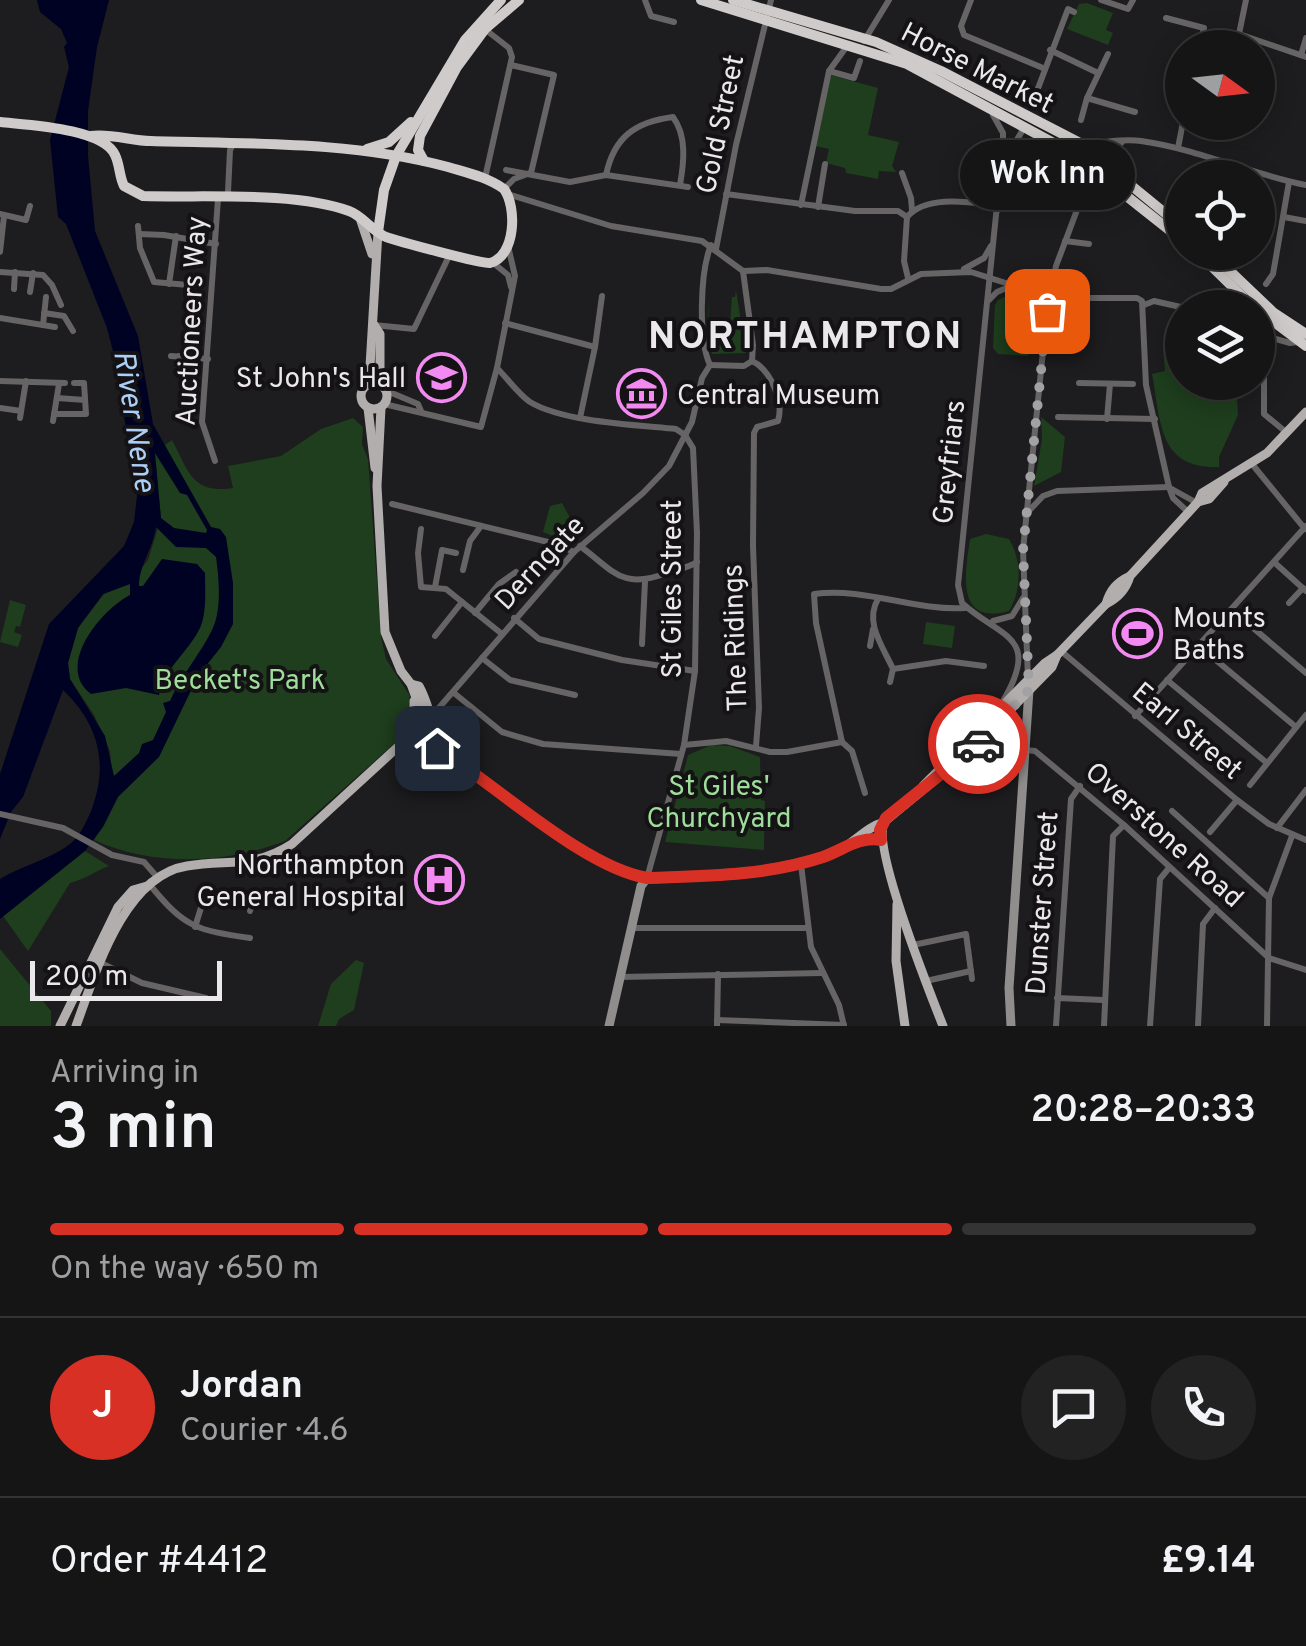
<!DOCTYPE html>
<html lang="en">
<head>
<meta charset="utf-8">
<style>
  body { margin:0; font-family:Overpass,sans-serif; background:#232223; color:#f1f3f6; height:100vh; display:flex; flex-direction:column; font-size:38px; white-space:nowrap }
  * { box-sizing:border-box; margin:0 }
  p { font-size:32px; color:#9e9fa1 }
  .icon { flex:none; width:55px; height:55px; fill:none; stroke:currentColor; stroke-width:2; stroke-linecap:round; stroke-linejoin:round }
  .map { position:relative; height:1026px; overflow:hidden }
  .sheet { display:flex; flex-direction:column; background:#161516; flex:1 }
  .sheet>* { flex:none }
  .needle { width:65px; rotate:105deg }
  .buttons { position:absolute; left:1165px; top:30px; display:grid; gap:20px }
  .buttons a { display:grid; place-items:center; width:110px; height:110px; border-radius:50%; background:#161516; box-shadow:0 5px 25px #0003,0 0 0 2px #353435; font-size:50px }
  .scale { position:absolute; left:30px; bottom:25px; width:192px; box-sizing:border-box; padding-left:10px; border:5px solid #eae8ea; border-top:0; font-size:28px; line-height:35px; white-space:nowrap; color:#eae8ea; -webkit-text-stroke:8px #141215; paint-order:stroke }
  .pin { position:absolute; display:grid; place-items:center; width:85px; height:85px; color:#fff; margin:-42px; border-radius:20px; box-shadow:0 5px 15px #0006 }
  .courier { position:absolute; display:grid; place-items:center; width:100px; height:100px; margin:-50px; border:8px solid #d93025; border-radius:50%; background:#fff; color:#222; box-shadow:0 2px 12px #0007 }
  .bubble { position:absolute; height:70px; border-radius:35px; background:#161516; box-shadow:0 5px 25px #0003,0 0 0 2px #353435; font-size:32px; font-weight:600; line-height:70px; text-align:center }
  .head em { font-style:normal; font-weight:600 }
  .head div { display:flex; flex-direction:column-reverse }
  .head { display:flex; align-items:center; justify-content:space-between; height:170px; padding:0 50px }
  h1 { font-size:65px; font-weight:600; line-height:75px }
  .bar { display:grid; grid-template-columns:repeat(4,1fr); gap:15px 10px; align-content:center; height:120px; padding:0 50px }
  .bar i { height:12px; border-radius:8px; background:#353435 }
  .bar .selected { background:#d93025 }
  .bar p { grid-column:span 4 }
  .line { display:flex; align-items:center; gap:25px; padding:0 50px; border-top:2px solid #353435 }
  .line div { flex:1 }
  .round { display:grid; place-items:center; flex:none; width:105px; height:105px; border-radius:52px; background:#232223 }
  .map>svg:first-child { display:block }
  .green { fill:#1e3e1d }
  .water { fill:#000223; fill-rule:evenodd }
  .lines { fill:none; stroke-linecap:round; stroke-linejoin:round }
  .street { stroke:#666464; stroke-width:6 }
  .secondary { stroke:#908e8d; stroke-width:9 }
  .primary { stroke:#b1aead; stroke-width:9 }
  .highway { stroke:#cfcbca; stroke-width:10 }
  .done { stroke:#a2a1a3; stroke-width:10; stroke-dasharray:0 18 }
  .route { stroke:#d93025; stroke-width:12 }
  .labels { text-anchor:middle; stroke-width:8; stroke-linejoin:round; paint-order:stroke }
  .street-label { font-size:28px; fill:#eae8ea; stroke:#141215 }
  .poi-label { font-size:28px; fill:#eae8ea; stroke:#141215; text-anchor:end }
  .park-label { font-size:28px; fill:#9edd9a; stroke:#141215 }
  .water-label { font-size:30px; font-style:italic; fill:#accff6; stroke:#141215 }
  .district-label { font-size:38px; font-weight:bold; letter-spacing:2.5px; fill:#eae8ea; stroke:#141215 }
</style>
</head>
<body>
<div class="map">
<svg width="1306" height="1026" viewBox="0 0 1306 1026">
  <rect width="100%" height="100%" fill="#1d1c1e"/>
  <g class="green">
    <path d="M1087 3 1113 13 1106 30 1113 33 1108 45 1067 29 1079 4Z"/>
    <path d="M830 75 878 88 868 135 899 142 892 166 896 172 879 171 878 179 846 173 845 168 826 163 829 149 815 146Z"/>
    <path d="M736 290 746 353 712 354 708 328 709 294V327L723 329 724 325H730L732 297H735Z"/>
    <path d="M1011 294 1030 298 1039 309 1034 346 1028 356 998 354 993 348 995 305 998 300Z"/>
    <path d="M1178 314 1182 315V382L1236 384 1238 415 1219 457V467C1158 469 1161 422 1152 374L1165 371 1163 350 1173 349 1172 337 1176 335Z"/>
    <path d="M1041 417 1065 437 1061 472 1034 486 1042 439Z"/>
    <path d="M353 418 363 427 362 444 368 459 381 637 386 659 410 696 405 734 285 841C225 864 153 867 94 840L118 796 112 775 110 751 94 715 70 679 68 663 78 628 104 594 129 584 148 560 161 518 154 453 172 440C189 472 192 494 233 488L228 466 281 456 321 429Z"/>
    <path d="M562 503 579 534 570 543 543 532 550 506Z"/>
    <path d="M986 534 1009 539C1022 560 1022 590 1009 611 955 626 965 573 970 539Z"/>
    <path d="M10 600 26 605 20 627 16 626 14 632 22 635 18 647 0 642Z"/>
    <path d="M926 622 955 626 952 648 923 644Z"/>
    <path d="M711 745 730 746 760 757 761 800 765 801 764 850 665 842 688 755Z"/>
    <path d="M85 851 109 866C95 871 86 879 70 883L28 951 3 916Z"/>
    <path d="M0 949 51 1011V1026H0Z"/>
    <path d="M356 960 364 963 354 1010 339 1019 336 1026H318L331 984Z"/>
  </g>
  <path class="water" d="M37 0H109L97 47 88 111V156L95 231 138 336 153 424 211 527 220 529 226 537 233 583V624L221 647 198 676 159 757 118 797 103 827 85 851 0 919V879C23 865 51 859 70 844 79 837 86 823 91 811 109 765 99 724 63 690L23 797 11 812 0 839V774L49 624 124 546 134 522 137 496 114 355 107 328 66 224 58 217 50 140 69 67 64 47 67 43 61 29 40 12ZM155 453 180 493 187 495 207 530 206 533 174 528 161 518ZM156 527 176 547 206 548 216 557C219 579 222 610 212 630 200 655 181 675 170 701L163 703 166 712 153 740 142 744 139 753 114 776 105 736 70 679 68 663 78 628 103 594 130 584V595C102 609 54 666 91 694L126 688 159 695C163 670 189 651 200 628 207 612 205 590 205 573L197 564 162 559 143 586H139C139 565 153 549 156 527Z"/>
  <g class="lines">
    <g class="street">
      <path d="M645 0 651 16 674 22"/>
      <path d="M971 0 961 26 964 35 1043 68"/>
      <path d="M1101 0 1128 9 1133 0"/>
      <path d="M1246 0 1239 34 1306 57"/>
      <path d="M1166 18 1204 28 1199 48"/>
      <path d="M864 41 889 0"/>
      <path d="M1050 50 1098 73"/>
      <path d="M1301 55 1306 38"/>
      <path d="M511 65 554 75 531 173"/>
      <path d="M829 71 854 78 860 61"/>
      <path d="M1037 91 1068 9 1074 12"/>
      <path d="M1087 98 1135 112"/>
      <path d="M993 115 1003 133V147L958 585 962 603C1000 638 1042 635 1003 701"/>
      <path d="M1081 120 1087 98 1108 54"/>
      <path d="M1079 143C1100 144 1121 138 1141 141 1198 149 1250 174 1306 185"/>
      <path d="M1178 148 1183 122"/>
      <path d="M506 170 570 182 606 175 688 187"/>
      <path d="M902 173 911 198 912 210"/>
      <path d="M606 175C614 137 635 122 673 117 687 136 684 162 680 185"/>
      <path d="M485 178 512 57 509 48 486 30"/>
      <path d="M504 189 514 179 530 173"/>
      <path d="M1085 191 1089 187 1111 185"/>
      <path d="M508 194 611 226 702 241 743 271"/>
      <path d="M726 194 855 211H898L907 217"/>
      <path d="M1001 194 1011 150 1025 126"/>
      <path d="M231 198 228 192 230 150 235 142"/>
      <path d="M801 205 829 71 847 46"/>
      <path d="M818 207 825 164"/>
      <path d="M0 214 26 220 30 206"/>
      <path d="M907 217C926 195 968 202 993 205L998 210"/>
      <path d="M907 217 904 261 908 278"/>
      <path d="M1284 217 1306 221"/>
      <path d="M138 226 140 248 154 282 188 285"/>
      <path d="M139 234 164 235 216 244"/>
      <path d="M1065 241 1089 244"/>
      <path d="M716 249 736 145 771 0"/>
      <path d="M0 252 4 216"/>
      <path d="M492 262 508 275 511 287"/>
      <path d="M964 269 984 258 991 246"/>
      <path d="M743 271 767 270 881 289H891L921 274 971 272 1034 292 1047 311"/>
      <path d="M743 271 753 345 752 361"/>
      <path d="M0 272 43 275 52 285 61 305"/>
      <path d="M169 284 176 236"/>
      <path d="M1266 284 1273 274 1289 182"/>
      <path d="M14 289 15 272"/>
      <path d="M30 292 33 273"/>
      <path d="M1051 292 1082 298H1137L1142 301 1146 385 1169 487 1173 498 1188 512"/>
      <path d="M989 300 997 292 1011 286"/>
      <path d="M1144 305 1154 301 1185 308"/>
      <path d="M44 313 64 316 73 331"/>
      <path d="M0 318 55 327"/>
      <path d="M505 323 595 347"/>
      <path d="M43 325 46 297"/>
      <path d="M374 325 414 329 450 254"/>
      <path d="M1258 334 1290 343 1298 342"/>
      <path d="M171 356 208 359"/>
      <path d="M752 361C771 370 784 402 778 421L757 427 754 433 753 546 759 708 756 746"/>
      <path d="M710 365 744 366 752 361"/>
      <path d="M497 368C508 379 518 394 530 402 563 422 637 425 676 429L685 435"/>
      <path d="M178 372 179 356"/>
      <path d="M1264 375V414L1287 433"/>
      <path d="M0 381 65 383"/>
      <path d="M1079 383 1133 384"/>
      <path d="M387 391 418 404 421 411"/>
      <path d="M57 398 85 400"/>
      <path d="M384 404 481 427 497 368 515 276 508 246"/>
      <path d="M0 408 21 411"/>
      <path d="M54 414H86L84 383H74"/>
      <path d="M1058 417 1155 419"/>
      <path d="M20 418 26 381"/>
      <path d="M580 418 595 347 602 296"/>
      <path d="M1107 419 1110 384"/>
      <path d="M53 421 59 384"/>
      <path d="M215 461 202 422 218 199"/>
      <path d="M1252 464 1305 529"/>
      <path d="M1170 488 1197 503"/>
      <path d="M392 504 552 543 574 552"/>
      <path d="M1025 515 1043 496 1057 491 1169 487"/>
      <path d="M421 529 418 553 421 587 446 589 502 634"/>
      <path d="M580 546C614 571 621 590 667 573 677 569 688 568 697 562"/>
      <path d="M1275 563 1306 591"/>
      <path d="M463 570 470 541 481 526"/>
      <path d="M435 587 442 550 456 553"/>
      <path d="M878 599C864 622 883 647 893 669L946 661 984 666"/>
      <path d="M1289 603 1303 588"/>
      <path d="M1232 610 1306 673"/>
      <path d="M475 613 499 584 516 572"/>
      <path d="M514 618 539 639 622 660 695 671"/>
      <path d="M993 621 1012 616 1023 598"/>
      <path d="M435 636 462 602"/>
      <path d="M642 644 645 581"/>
      <path d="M870 646 873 629"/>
      <path d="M1199 646 1296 727"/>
      <path d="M1061 651 1237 800 1269 824 1306 840"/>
      <path d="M482 658 510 680 575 695"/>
      <path d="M1028 679 1023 550 1047 311 1056 266 1089 178 1122 142"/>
      <path d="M1167 680 1267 763"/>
      <path d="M890 682 893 669"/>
      <path d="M454 693 502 732 543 744 681 754"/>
      <path d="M1135 716 1306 526"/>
      <path d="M431 717 574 552 643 493 669 466 692 422 702 378 710 365C698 340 700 272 711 245"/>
      <path d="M684 745 726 741 770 752H787L842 742"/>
      <path d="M1026 750 1035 751 1124 825 1269 958 1306 970"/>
      <path d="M1250 785 1306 715"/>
      <path d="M865 793 852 751 842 742 816 623 814 594C865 587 914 611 965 608"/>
      <path d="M1172 811 1269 898"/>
      <path d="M0 814 63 828 112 855 144 862 158 878"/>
      <path d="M1277 828 1306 790"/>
      <path d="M1210 832 1237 800"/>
      <path d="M801 864 811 947 839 1005 844 1026"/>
      <path d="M647 878 684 745 695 671 697 533 693 448 685 435"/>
      <path d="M150 885C185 928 196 930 250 938"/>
      <path d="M195 927 205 895 254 897 250 911"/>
      <path d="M631 928H808"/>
      <path d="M913 945 966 934 972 979"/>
      <path d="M99 962 142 983 206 998"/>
      <path d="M619 977 822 973"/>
      <path d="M926 981 971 971"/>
      <path d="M1057 998 1103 1000"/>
      <path d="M717 1020 844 1025"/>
      <path d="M717 1026 718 974"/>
      <path d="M1056 1026 1071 799 1080 786"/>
      <path d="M1104 1026 1113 836 1124 825"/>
      <path d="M1150 1026 1160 879 1169 868"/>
      <path d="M1198 1026 1203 924 1215 908"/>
      <path d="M1267 1026 1269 898 1292 836"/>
    </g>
    <g class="secondary">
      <path d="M609 1026 641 886 647 878"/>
      <path d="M1011 1026 1009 988 1029 690"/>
    </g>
    <g class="primary">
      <path d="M361 221 372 254"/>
      <path d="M374 325 380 334V384"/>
      <circle cx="374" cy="396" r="13"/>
      <path d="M369 383 378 232"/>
      <path d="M368 408 375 468"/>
      <path d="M381 408 377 486 385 632 401 671 411 684 432 741 437 748C494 784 584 868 647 878 711 876 771 876 831 854 852 847 863 828 884 822L970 751 1052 667 1057 655"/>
      <path d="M1198 502 1209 499 1224 482"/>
      <path d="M1106 604C1110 590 1117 582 1130 576"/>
      <path d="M411 684 419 686C430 705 431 728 444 747"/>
      <path d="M409 735 414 716V701"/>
      <path d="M405 742 421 743 437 752"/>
      <path d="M923 786 1045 663 1057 655 1106 604C1118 598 1126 590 1130 576L1198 502 1202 493 1267 453 1306 412"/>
      <path d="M884 822C872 848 930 993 943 1026"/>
      <path d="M897 904 896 961 905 1026"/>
      <path d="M60 1026 118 907 133 890 147 886"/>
      <path d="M76 1026C95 975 123 876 187 866 229 859 253 869 292 844L425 722"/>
    </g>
    <g class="highway">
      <path d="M701 0 907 64 1072 153 1182 240"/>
      <path d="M733 0 876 42 941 71 1078 142 1182 227"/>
      <path d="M0 122C27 125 103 128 115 155 120 165 119 176 124 186L143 196C202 198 295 191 349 211 363 216 372 231 386 237 397 241 482 264 490 263 516 256 517 207 504 189 487 177 468 173 448 167 351 141 251 144 151 141 132 141 110 133 91 136"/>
      <path d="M367 149 389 142 411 122"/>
      <path d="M424 161 418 150 420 136 457 67 485 29 519 0"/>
      <path d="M378 232 384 190 396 156 465 40 501 0"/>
      <path d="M1197 252 1254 308"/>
      <path d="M1210 252 1274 313 1306 334"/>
      <path d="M1258 310 1306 346"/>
    </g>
  </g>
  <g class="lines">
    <path class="done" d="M978 744 1029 690 1023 550 1047 311"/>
    <path class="route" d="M437 748C495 784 583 867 647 878 707 876 765 876 823 857 843 850 859 836 881 840L880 830 886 818 978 744"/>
  </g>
  <defs>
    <symbol id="university-ring" viewBox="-11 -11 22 22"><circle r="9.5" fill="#141215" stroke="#f38af2" stroke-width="1.5"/><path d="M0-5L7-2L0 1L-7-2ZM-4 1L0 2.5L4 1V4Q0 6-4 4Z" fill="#f38af2"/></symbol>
    <symbol id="museum-ring" viewBox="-11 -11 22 22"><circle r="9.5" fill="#141215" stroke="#f38af2" stroke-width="1.5"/><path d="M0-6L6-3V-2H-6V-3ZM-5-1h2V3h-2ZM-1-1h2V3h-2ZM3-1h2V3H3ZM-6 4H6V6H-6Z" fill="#f38af2"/></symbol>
    <symbol id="stadium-ring" viewBox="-11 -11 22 22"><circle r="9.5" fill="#141215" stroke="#f38af2" stroke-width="1.5"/><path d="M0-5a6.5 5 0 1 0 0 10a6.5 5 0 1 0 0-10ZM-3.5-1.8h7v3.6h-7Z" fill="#f38af2"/></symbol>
    <symbol id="hospital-ring" viewBox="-11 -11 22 22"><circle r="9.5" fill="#141215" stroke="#f38af2" stroke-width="1.5"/><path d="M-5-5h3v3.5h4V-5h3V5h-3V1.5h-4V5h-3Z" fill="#f38af2"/></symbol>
  </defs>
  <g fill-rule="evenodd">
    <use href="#university-ring" x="414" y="350" width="55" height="55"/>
    <use href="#museum-ring" x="614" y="366" width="55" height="55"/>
    <use href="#stadium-ring" x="1110" y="606" width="55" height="55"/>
    <use href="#hospital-ring" x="412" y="852" width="55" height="55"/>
  </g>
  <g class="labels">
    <g class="street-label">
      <text transform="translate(978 67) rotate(27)" y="10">Horse Market</text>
      <text transform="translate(719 124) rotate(-78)" y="10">Gold Street</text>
      <text transform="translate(190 321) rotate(-87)" y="10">Auctioneers Way</text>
      <text transform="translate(948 462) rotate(-84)" y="10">Greyfriars</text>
      <text transform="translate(539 562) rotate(-47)" y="10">Derngate</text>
      <text transform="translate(671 589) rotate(-90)" y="10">St Giles Street</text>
      <text transform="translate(734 638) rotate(-92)" y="10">The Ridings</text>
      <text transform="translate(1188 730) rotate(40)" y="10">Earl Street</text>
      <text transform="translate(1165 834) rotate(42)" y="10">Overstone Road</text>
      <text transform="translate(1041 903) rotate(-86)" y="10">Dunster Street</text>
    </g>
    <g class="poi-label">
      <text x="406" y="387">St John's Hall</text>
      <text x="677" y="404" text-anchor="start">Central Museum</text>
      <text x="1173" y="627" text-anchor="start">Mounts<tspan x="1173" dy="32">Baths</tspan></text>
      <text x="405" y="874">Northampton<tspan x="405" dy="32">General Hospital</tspan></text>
    </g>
    <g class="park-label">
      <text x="240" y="689">Becket's Park</text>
      <text x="719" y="795">St Giles'<tspan x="719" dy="32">Churchyard</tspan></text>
    </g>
    <g class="water-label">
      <text transform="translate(135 421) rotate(81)" y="10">River Nene</text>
    </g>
    <g class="district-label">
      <text x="806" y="348">NORTHAMPTON</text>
    </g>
  </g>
</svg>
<div class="buttons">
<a><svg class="needle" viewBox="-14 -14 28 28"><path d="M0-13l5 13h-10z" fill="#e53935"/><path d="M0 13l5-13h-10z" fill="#9e9fa1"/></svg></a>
<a><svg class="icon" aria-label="locate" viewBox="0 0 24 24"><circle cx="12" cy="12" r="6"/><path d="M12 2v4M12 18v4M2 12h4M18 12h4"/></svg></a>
<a><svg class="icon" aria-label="layers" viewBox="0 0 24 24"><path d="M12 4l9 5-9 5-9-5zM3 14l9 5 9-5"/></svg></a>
</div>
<div class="scale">200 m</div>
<div class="pin" style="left:1047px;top:311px;background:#ea580c"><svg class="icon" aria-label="bag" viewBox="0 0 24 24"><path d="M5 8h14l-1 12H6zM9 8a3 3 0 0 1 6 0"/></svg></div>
<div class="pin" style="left:437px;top:748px;background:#1f2937"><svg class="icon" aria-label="home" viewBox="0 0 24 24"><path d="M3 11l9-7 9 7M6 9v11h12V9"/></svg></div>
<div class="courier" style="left:978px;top:744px"><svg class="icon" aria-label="car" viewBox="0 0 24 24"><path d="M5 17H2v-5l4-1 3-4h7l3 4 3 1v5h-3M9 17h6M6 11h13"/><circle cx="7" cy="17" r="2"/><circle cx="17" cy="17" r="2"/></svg></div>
<div class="bubble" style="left:960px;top:140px;width:175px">Wok Inn</div>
</div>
<section class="sheet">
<div class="head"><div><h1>3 min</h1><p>Arriving in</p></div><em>20:28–20:33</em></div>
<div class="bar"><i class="selected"></i><i class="selected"></i><i class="selected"></i><i></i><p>On the way · 650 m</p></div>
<div class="line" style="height:180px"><b class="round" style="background:#d93025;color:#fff">J</b><div><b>Jordan</b><p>Courier · 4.6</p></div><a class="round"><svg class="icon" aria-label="chat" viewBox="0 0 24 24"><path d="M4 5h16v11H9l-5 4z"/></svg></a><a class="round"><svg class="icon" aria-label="phone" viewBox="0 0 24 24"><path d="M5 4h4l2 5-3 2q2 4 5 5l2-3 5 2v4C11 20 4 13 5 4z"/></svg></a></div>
<div class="line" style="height:130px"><div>Order #4412</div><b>£9.14</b></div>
</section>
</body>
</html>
